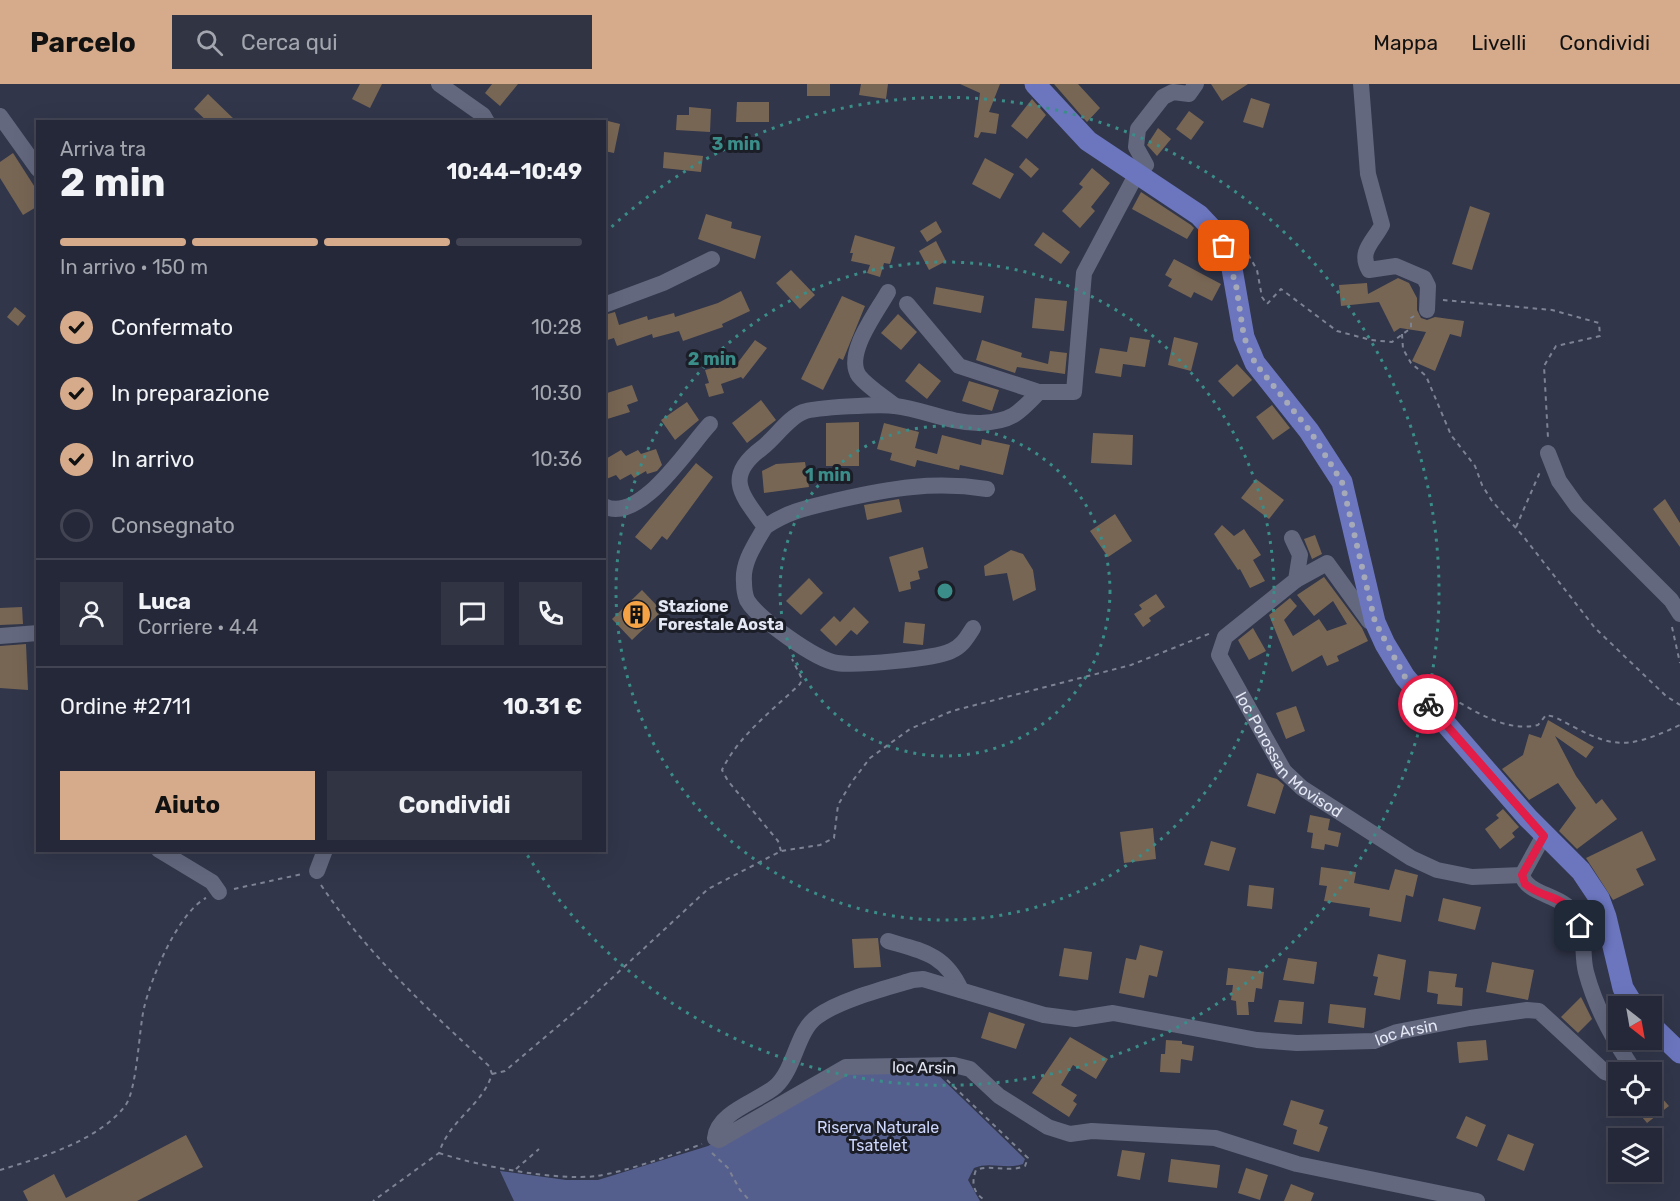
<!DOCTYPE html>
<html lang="it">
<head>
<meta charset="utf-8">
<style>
  body { margin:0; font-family:Rubik,sans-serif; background:#313443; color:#f1f3f6; height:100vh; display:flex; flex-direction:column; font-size:22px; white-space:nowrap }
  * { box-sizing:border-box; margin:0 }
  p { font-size:20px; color:#a3a6ae }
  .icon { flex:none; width:33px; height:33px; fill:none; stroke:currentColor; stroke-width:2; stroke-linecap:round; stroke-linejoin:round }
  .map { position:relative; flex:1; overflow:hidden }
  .details { position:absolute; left:36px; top:36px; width:570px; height:732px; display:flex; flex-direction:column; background:#252838; border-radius:0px; box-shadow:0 6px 24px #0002,0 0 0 2px #424453 }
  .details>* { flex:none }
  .needle { width:39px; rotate:149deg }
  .controls { position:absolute; left:1608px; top:912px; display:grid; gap:12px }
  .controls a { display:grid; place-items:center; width:54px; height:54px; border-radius:0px; background:#252838; box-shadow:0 6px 24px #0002,0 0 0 2px #424453; font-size:30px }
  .pin { position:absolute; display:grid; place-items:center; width:51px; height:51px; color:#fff; margin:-26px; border-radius:12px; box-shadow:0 3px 9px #0006 }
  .courier { position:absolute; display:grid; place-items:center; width:60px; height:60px; margin:-30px; border:4px solid #e11d48; border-radius:50%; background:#fff; color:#222; box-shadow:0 2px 8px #0007 }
  .summary em { font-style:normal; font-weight:700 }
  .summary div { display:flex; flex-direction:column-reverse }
  .summary { display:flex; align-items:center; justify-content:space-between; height:102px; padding:0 24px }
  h1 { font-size:39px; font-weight:700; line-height:45px }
  .bar { display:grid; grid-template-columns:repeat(4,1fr); gap:9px 6px; align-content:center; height:72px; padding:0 24px }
  .bar i { height:8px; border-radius:4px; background:#424453 }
  .bar .on { background:#d6ab8b }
  .bar p { grid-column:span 4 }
  .line { display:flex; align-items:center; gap:15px; padding:0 24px; border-top:2px solid #424453 }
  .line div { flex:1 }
  .round { display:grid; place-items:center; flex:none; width:63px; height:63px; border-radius:0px; background:#313443 }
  ol { padding:0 24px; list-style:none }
  li { display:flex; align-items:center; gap:18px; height:66px }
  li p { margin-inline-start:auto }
  li .icon { padding:6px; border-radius:50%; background:#d6ab8b; color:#111; stroke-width:4 }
  li:last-child { color:#a3a6ae }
  li i { width:33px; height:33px; border:3px solid #424453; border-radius:50% }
  .action { display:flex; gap:12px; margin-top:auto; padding:12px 24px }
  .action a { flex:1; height:69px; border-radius:0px; background:#d6ab8b; color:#111; font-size:24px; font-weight:700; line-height:69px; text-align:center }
  .action a+a { background:#313443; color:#f1f3f6 }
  header { display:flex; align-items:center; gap:36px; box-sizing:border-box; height:84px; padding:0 30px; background:#d6ab8b; color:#111 }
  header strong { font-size:28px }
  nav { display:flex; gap:33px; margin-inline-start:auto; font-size:21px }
  .search { width:420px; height:54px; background:#313443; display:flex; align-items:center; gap:15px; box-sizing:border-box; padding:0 21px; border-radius:0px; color:#a3a6ae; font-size:22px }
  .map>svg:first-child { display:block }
  .green { fill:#555f8e }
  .building { fill:#786654 }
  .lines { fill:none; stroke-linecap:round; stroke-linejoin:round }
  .path { stroke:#7e8394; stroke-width:2; stroke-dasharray:4.5 4.5; stroke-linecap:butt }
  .minor { stroke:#63687f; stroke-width:16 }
  .major { stroke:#6b76bf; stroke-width:21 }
  .done { stroke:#a5a9b8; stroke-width:6; stroke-dasharray:0 10.8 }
  .route { stroke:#e11d48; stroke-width:8 }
  .ring { fill:none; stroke:#3a8d89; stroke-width:3; stroke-dasharray:3 6 }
  .labels { text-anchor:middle; stroke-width:6; stroke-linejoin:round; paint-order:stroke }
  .poi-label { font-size:16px; font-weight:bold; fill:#e4e7f4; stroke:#1c1e27; text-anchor:start }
  .street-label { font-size:16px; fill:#e4e7f4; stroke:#1c1e27 }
  .park-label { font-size:16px; fill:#ced7fd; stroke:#1c1e27 }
  .centre { fill:#3a8d89; stroke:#1c1e27; stroke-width:3 }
  .ring-label { font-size:18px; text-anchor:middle; font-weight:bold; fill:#3a8d89; stroke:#1c1e27; stroke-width:6; stroke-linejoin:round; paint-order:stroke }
</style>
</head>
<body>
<header>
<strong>Parcelo</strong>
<div class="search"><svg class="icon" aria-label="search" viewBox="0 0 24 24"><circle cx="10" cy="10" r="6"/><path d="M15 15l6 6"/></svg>Cerca qui</div>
<nav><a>Mappa</a><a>Livelli</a><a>Condividi</a></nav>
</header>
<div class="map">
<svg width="1680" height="1117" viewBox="0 0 1680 1117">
  <rect width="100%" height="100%" fill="#31364a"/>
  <path class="green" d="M932 985 1025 1075 1023 1080C1006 1086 990 1077 974 1084L968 1096 980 1117H514L500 1087 566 1096H598L708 1062 847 987Z"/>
  <g class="building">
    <path d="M360 0H382L370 24 352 15Z"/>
    <path d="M492 0H518L500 22 485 9Z"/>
    <rect x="807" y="0" width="23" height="12"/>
    <path d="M861 0H888L886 15 859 11Z"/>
    <path d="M1000 0 989 28 999 30 996 50 981 48 978 54 974 53 980 9 960 0Z"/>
    <path d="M1054 0H1078L1100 24 1087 38Z"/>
    <path d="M1211 0H1248L1222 17Z"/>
    <path d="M208 10 237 38H208L194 25Z"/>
    <path d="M1251 14 1270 20 1263 44 1243 38Z"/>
    <path d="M1032 15 1046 31 1027 55 1011 42Z"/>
    <path d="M737 18H769V38H736Z"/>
    <path d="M689 23 711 25 710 48 676 46 677 31H689Z"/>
    <path d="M1189 27 1204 38 1191 56 1176 45Z"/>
    <path d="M604 36 620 40 614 69 604 67Z"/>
    <path d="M1158 44 1171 55 1157 72 1147 61Z"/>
    <path d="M664 68 703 72 701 88 663 84Z"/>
    <path d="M13 69 38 108V122L23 131 0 94V78Z"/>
    <path d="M985 74 1014 90 1000 115 972 100Z"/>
    <path d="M1026 74 1039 85 1031 94 1019 83Z"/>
    <path d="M1092 84 1110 99 1091 123 1095 127 1080 144 1062 127 1083 103 1079 100Z"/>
    <path d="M1141 108 1191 141 1194 144 1187 155 1132 125Z"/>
    <path d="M1470 122 1490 129 1472 186 1452 180Z"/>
    <path d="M706 130 732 138 731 144 761 152 755 175 698 155Z"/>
    <path d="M936 137 942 148 927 158 920 147Z"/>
    <path d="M1043 148 1070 168 1061 180 1034 161Z"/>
    <path d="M855 151 895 163 890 180 884 179 880 193 867 189 870 181 851 177 853 169H850Z"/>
    <path d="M936 157 946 177 929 186 919 167Z"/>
    <path d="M1174 175 1221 200 1212 217 1194 208 1191 214 1168 202 1172 195 1165 191Z"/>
    <path d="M791 186 815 211 800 225 776 199Z"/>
    <path d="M1398 194 1409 199 1417 214V226L1421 234 1427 236 1435 233 1464 237 1461 253 1450 250 1435 287 1412 277 1426 248 1400 244 1394 248 1379 218 1341 222 1339 201 1367 199 1368 210Z"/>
    <path d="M936 203 984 212 981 229 933 220Z"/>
    <path d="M741 207 750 227 722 240 723 243 683 257 679 247 653 254 652 250 617 262 614 254 604 257V231L615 228 619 241 647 232 648 236 674 229 675 233 718 219Z"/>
    <path d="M842 212 865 222 843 276 839 274 823 306 801 295Z"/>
    <path d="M1035 214 1067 217 1064 247 1032 244Z"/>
    <path d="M15 223 26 232 18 242 7 233Z"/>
    <path d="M898 230 917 248 901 266 881 249Z"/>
    <path d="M1130 253 1150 256 1145 283 1123 280 1121 293 1095 289 1100 264 1127 268Z"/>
    <path d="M1174 253 1198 259 1191 287 1168 281Z"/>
    <path d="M755 256 767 264 743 295 741 293 721 300 724 309 709 313 705 300 709 299 705 286 728 280 733 285Z"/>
    <path d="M982 256 1022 269 1021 273 1048 280 1050 267 1067 269 1065 290 1017 283 1015 289 976 276Z"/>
    <path d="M919 279 941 297 927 315 905 297Z"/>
    <path d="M1237 280 1252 296 1233 313 1218 297Z"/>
    <path d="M969 297 999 306 992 327 962 317Z"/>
    <path d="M632 301 638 317 627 321 630 328 604 336V310Z"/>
    <path d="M761 316 776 336 747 359 732 339Z"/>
    <path d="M687 318 699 336 675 356 661 336Z"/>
    <path d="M1272 321 1290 344 1273 356 1256 333Z"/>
    <path d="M859 338V382H826V339Z"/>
    <path d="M884 339 919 348 915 364 937 370 942 351 981 361 982 355 1010 361 1003 391 960 381 959 386 917 376 915 383 890 376 892 369 877 365Z"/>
    <path d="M1093 349 1133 351 1132 381 1091 379Z"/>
    <path d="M656 365 662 381 657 387 647 390 646 387 634 394 631 390 620 396 616 391 604 396V376L621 366 626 372 638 366 641 370Z"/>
    <path d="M805 378 809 403 764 409 762 387 776 380Z"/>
    <path d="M696 379 713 393 667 456 662 452 651 466 635 453Z"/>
    <path d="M1256 395 1284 416 1269 435 1241 414Z"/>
    <path d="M899 415 902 428 867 436 864 421Z"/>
    <path d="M1665 415 1680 439V463L1653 425Z"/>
    <path d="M1115 430 1132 457 1108 473 1090 447Z"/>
    <path d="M1222 441 1234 452 1244 445 1261 471 1253 476 1265 497 1250 504 1240 485 1238 486 1214 450Z"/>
    <path d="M1315 451 1322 470 1312 475 1304 455Z"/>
    <path d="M923 463 928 484 918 487 920 495 910 498 911 505 899 508 889 473Z"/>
    <path d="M1011 466 1023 470 1033 486 1036 506 1013 517 1007 489 985 492 984 482Z"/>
    <path d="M1324 493 1362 544 1368 557 1337 572 1339 577 1327 582 1322 571 1292 588 1269 531 1290 514 1297 522 1284 536 1293 552 1319 535 1327 547 1347 540 1333 517 1314 532 1297 511Z"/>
    <path d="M809 494 823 509 801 531 786 517Z"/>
    <path d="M642 506 662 527 632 556 612 535Z"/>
    <path d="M1156 510 1165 523 1149 534 1151 537 1143 543 1134 530 1142 525 1139 521Z"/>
    <path d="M22 523 23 540 0 541V524Z"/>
    <path d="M854 523 869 538 857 551 851 546 836 562 820 546 834 532 840 538Z"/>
    <path d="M905 538 925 540 923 561 903 559Z"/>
    <path d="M1253 544 1266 567 1249 576 1238 556Z"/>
    <path d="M26 560 28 606 0 604V562Z"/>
    <path d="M1296 622 1305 647 1286 655 1276 629Z"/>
    <path d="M1548 636 1594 663 1586 674 1555 652 1576 692 1596 720 1602 715 1617 735 1577 765 1559 747 1576 724 1558 699 1529 716 1502 685 1523 671 1529 650 1541 654Z"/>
    <path d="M1257 689 1277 695 1284 701 1275 730 1247 722Z"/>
    <path d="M1503 725 1519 743 1512 749 1515 753 1500 765 1485 745 1499 734 1496 731Z"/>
    <path d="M1310 731 1330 735 1328 746 1341 749 1338 763 1325 760 1324 766 1311 764 1313 749 1307 748Z"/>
    <path d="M1153 744 1156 775 1124 779 1120 748Z"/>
    <path d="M1642 747 1656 776 1636 785 1644 801 1613 816 1586 774Z"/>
    <path d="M1211 757 1236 764 1229 787 1204 781Z"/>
    <path d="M1321 783 1356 788 1354 799 1389 806 1395 785 1418 791 1413 813 1406 811 1401 838 1369 832 1370 824 1324 817 1327 802 1319 801Z"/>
    <path d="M1249 801 1274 804 1272 825 1247 822Z"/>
    <path d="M1443 814 1481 823 1475 846 1438 837Z"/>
    <path d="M878 854 881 883 854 884 852 855Z"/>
    <path d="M1140 861 1163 867 1157 893 1149 891 1144 914 1119 909 1126 874 1136 876Z"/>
    <path d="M1064 864 1092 868 1088 896 1059 892Z"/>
    <path d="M1378 870 1406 876 1400 916 1374 911 1378 893 1373 892Z"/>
    <path d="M1288 874 1317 878 1314 900 1283 896Z"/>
    <path d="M1492 878 1534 886 1528 916 1486 908Z"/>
    <path d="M1228 884 1264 888 1262 905 1256 904 1254 918H1248L1249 931H1237L1236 917 1231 916 1233 901H1226Z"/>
    <path d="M1429 887 1457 890 1455 903 1463 904 1462 922 1437 920 1438 910 1427 908Z"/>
    <path d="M1581 913 1592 935 1578 949 1561 933Z"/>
    <path d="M1279 916 1304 918 1302 940 1274 938Z"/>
    <path d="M1330 920 1366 924 1364 944 1328 939Z"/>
    <path d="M989 928 1025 940 1016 965 981 954Z"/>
    <path d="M1070 953 1108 975 1096 995 1073 981 1061 1001 1077 1011 1073 1017 1077 1020 1069 1033 1032 1009Z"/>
    <path d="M1166 956 1182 957V960L1194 962 1192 977 1181 975 1180 989 1160 988 1161 970H1165Z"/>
    <path d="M1486 956 1488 976 1459 979 1457 958Z"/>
    <path d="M1652 1003 1669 1022 1647 1039 1633 1022H1652Z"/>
    <path d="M1291 1016 1324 1026 1319 1040 1328 1043 1319 1068 1293 1060 1297 1046 1283 1041Z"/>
    <path d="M1466 1032 1486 1041 1477 1063 1456 1054Z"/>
    <path d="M1508 1050 1534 1060 1524 1087 1497 1076Z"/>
    <path d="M186 1051 203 1083 137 1117H28L23 1107 54 1090 66 1114Z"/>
    <path d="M1122 1066 1145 1069 1140 1096 1117 1092Z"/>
    <path d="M1171 1075 1220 1081 1217 1104 1168 1098Z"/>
    <path d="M1246 1084 1268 1091 1260 1116 1238 1109Z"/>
    <path d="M1291 1100 1314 1109 1311 1117H1284Z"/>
  </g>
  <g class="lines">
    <g class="path">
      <path d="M1235 147 1257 186 1262 213 1267 220 1281 205 1337 247 1371 256 1392 258 1411 244V234L1414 232"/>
      <path d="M1443 216 1552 226 1599 239 1600 252 1556 262 1544 282 1548 354"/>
      <path d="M1402 250 1403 265 1411 279 1426 292 1451 351 1475 382 1482 401 1492 417 1523 452 1595 544 1666 612 1680 621"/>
      <path d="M1516 443 1540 388"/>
      <path d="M1672 543 1680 579"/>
      <path d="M1444 610C1472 625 1505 649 1538 641L1546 631 1555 633C1609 662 1621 669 1680 641"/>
      <path d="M781 767 778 757 728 697 722 686C739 651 773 626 800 600L802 595 792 575"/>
      <path d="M321 801C368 871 428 925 489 982L492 990C483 1021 449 1036 439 1069L373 1117"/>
      <path d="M234 805 302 790"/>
      <path d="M492 990 505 987 583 921 708 805 781 767 820 761 834 754 838 721 851 699 870 674 910 645 952 627 1131 581 1211 549"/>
      <path d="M947 996 1028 1074 1025 1082C1008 1089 991 1080 976 1086 971 1099 973 1109 986 1117"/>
      <path d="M439 1069C479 1082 555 1097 597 1092 624 1088 676 1070 702 1060"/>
      <path d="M712 1069 728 1084 740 1106 750 1117"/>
      <path d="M516 1085 539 1065"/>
      <path d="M0 1086C40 1074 98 1057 125 1022 137 1007 139 945 144 924 151 894 178 829 206 814"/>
    </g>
    <g class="minor">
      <path d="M439 0 483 31 487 38"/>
      <path d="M1361 0 1368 90 1382 141C1374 157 1358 167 1369 186L1396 182 1424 194 1428 202 1427 226"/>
      <path d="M0 32 38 85"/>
      <path d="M888 208C877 228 844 270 859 292 868 303 884 313 895 322"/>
      <path d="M907 220 959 282 1039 308H1074L1084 189 1136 91 1146 81 1136 63 1138 45 1163 13 1173 8 1189 10 1196 0"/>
      <path d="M604 221 663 199 712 175"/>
      <path d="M1548 369 1559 397 1577 422 1671 516 1680 530"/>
      <path d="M604 422C640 441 689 362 710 340"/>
      <path d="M765 443C790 426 811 423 839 416 891 404 934 397 987 405"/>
      <path id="s1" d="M1292 454 1300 471 1296 496 1225 553 1219 571 1284 687 1302 704 1411 774 1437 786 1472 793 1522 791"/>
      <path d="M1296 496 1327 479 1369 537 1375 538"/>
      <path d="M973 544C966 555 962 562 951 567 935 575 855 582 837 579 816 576 757 534 747 516 745 511 744 502 744 498 742 478 756 459 765 443 742 411 723 393 762 364 776 353 788 334 803 328 815 323 882 320 895 322 923 325 951 340 981 339 1012 337 1018 330 1039 308"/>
      <path d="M0 552 38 549"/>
      <path d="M1544 751 1522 791C1527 811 1561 810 1575 830 1587 847 1581 869 1586 888 1595 922 1610 950 1629 979L1630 984 1626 988"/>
      <path d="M159 766 212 798 219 808"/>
      <path d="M317 787 325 766"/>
      <path d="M888 857C922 867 945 870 961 906"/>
      <path id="s2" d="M1477 1117 1297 1080 1215 1054 1092 1047 1070 1050 1048 1043 999 1012 970 985 954 981 846 983 719 1056 715 1054C717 1028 759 1017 776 1002 796 983 796 947 818 932 840 916 886 904 913 896L923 895 1044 931 1075 935 1113 929 1257 956 1297 959 1374 957 1397 948 1470 934 1527 926 1539 927 1605 988 1618 992"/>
    </g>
    <g class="major">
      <path d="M1035 0 1088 57 1199 131 1215 148 1231 179 1244 253 1255 279 1309 347 1342 398 1375 538 1385 560 1405 593 1528 734 1581 787 1599 814 1606 833 1623 904 1634 922"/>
      <path d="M1652 942 1680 969"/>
    </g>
  </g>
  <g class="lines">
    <path class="done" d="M1224 162 1236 201 1244 253 1255 279 1310 347 1342 398 1375 538 1405 593 1428 620"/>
    <path class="route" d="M1428 620 1544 752 1522 791 1525 800C1547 818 1567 808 1580 842"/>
  </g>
  <g class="ring">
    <circle cx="945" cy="507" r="165"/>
    <circle cx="945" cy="507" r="329"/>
    <path d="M605 149A494 494 0 1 1 526 769"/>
  </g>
  <defs>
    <symbol id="building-disc" viewBox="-11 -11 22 22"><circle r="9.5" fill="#f5a345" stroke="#1c1e27"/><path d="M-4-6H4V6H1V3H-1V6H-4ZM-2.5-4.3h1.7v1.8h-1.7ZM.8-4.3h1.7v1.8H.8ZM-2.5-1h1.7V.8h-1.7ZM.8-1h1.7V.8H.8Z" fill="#111"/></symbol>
  </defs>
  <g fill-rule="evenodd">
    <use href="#building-disc" x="620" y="514" width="33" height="33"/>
  </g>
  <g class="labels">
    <g class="poi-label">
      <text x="658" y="528">Stazione<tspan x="658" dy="18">Forestale Aosta</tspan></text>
    </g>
    <g class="street-label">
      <text dy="6" stroke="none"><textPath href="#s1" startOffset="278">loc Porossan Movisod</textPath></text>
      <text dy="6" stroke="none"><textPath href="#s2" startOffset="1582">loc Arsin</textPath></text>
      <text transform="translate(924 983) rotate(1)" y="6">loc Arsin</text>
    </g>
    <g class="park-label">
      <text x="878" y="1049">Riserva Naturale<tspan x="878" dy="18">Tsatelet</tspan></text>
    </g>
  </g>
  <circle cx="945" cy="507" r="9" class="centre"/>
  <g class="ring-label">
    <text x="736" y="66">3 min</text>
    <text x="712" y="281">2 min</text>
    <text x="828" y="397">1 min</text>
  </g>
</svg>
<div class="controls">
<a><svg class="needle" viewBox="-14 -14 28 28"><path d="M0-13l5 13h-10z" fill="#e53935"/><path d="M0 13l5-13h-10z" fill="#a3a6ae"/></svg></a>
<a><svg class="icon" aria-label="locate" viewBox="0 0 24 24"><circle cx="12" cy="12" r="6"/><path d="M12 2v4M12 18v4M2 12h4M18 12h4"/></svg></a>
<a><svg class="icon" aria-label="layers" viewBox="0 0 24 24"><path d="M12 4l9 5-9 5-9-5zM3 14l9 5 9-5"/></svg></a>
</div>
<div class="pin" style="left:1224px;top:162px;background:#ea580c"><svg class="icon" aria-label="bag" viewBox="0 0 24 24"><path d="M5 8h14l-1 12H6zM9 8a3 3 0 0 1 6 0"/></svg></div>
<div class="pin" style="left:1580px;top:842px;background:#1f2937"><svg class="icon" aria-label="home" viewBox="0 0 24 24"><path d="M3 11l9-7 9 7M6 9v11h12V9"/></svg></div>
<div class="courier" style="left:1428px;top:620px"><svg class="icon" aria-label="bike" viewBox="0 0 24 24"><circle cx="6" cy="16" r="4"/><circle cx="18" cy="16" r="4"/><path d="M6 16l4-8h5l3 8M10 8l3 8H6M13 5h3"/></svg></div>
<section class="details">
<div class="summary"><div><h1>2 min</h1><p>Arriva tra</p></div><em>10:44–10:49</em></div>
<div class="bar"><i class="on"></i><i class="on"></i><i class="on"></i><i></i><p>In arrivo · 150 m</p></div>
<ol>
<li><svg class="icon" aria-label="check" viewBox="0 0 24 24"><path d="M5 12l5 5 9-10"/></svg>Confermato<p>10:28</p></li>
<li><svg class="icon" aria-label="check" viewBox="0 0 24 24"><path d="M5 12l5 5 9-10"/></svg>In preparazione<p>10:30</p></li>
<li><svg class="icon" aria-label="check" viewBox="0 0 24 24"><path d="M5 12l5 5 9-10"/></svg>In arrivo<p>10:36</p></li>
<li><i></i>Consegnato</li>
</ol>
<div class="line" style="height:108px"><a class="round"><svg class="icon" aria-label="person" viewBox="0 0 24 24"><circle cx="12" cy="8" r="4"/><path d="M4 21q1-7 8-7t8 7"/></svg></a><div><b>Luca</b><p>Corriere · 4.4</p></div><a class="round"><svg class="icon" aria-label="chat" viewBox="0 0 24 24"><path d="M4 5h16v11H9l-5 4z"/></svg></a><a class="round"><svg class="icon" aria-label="phone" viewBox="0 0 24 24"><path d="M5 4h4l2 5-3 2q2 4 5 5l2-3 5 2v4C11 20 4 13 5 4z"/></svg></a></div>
<div class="line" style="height:78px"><div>Ordine #2711</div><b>10.31 €</b></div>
<div class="action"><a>Aiuto</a><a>Condividi</a></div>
</section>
</div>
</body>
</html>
